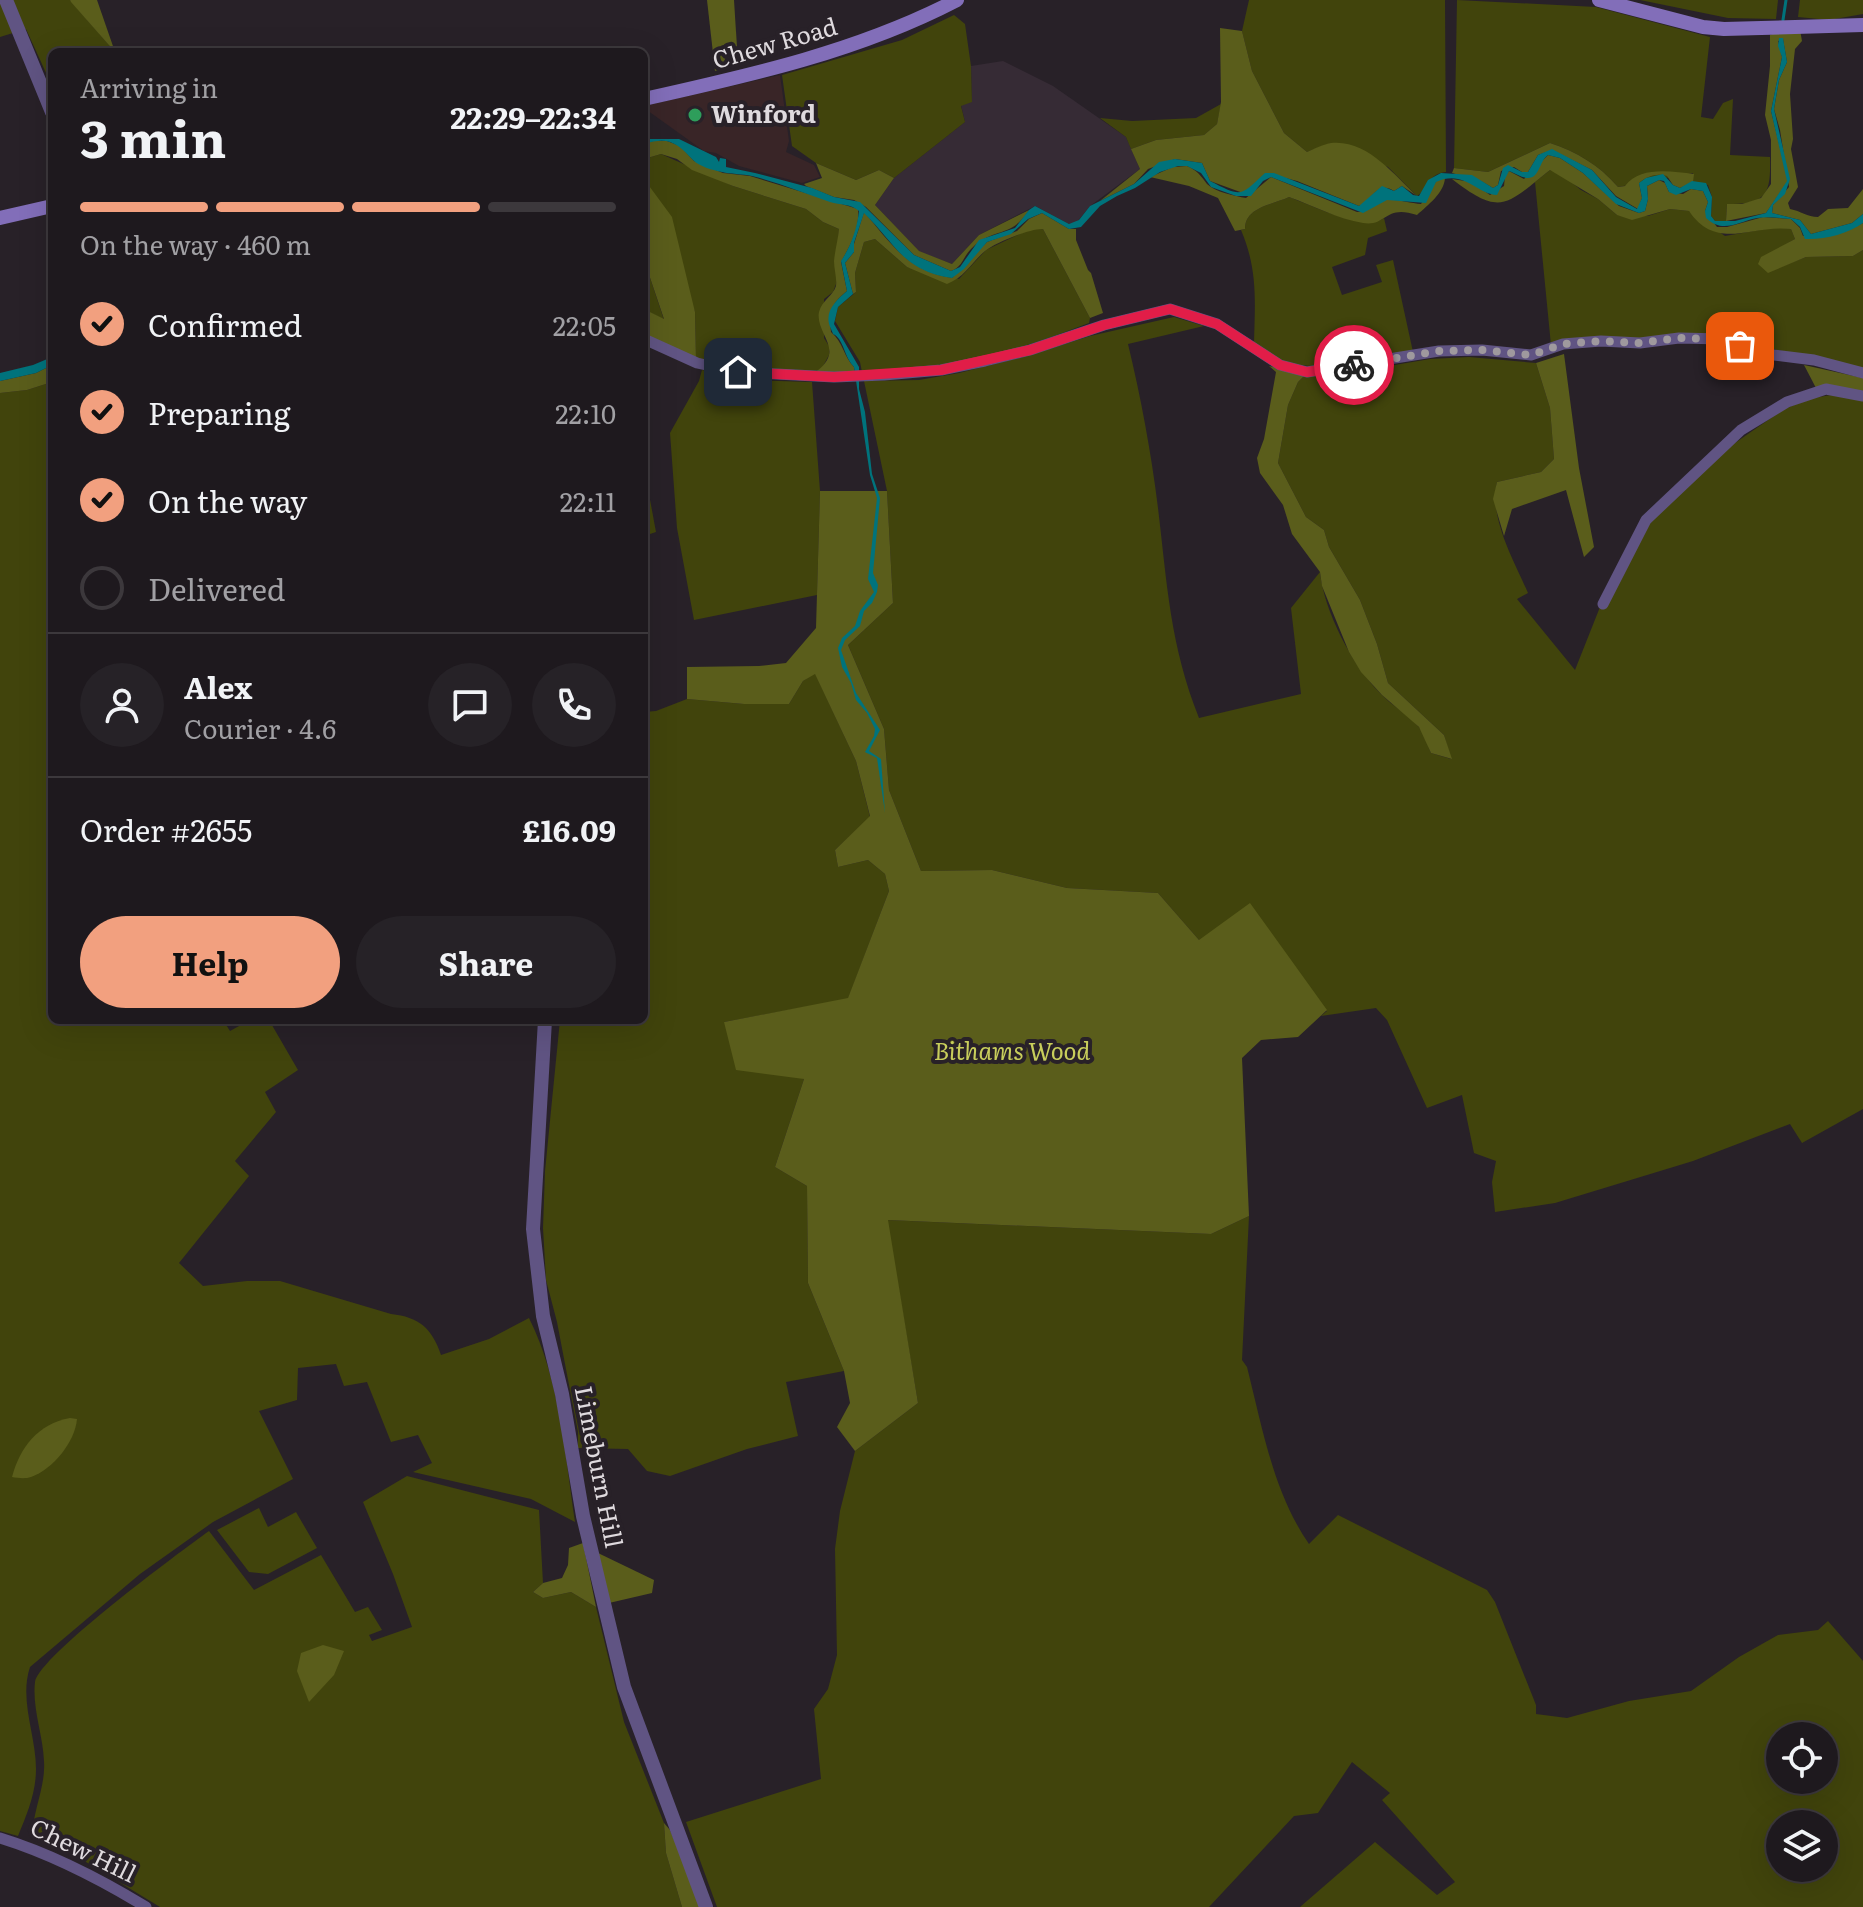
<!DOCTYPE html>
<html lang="en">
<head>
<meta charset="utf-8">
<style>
  body { margin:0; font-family:Literata,serif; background:#262227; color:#f1f3f6; height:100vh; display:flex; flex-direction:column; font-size:30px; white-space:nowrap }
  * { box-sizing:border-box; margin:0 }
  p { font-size:26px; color:#a1a0a4 }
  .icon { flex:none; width:44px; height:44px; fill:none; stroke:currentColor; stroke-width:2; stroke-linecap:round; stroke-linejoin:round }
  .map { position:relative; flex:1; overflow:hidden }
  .side { position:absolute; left:48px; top:48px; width:600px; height:976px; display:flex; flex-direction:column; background:#1e191e; border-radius:12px; box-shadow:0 8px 32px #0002,0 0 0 2px #3c383c }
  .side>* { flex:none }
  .controls { position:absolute; left:1766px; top:1722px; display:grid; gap:16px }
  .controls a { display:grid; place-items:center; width:72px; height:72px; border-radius:50%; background:#1e191e; box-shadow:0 8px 32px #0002,0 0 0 2px #3c383c; font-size:40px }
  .pin { position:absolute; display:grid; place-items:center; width:68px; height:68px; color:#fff; margin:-34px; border-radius:16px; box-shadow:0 4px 12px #0006 }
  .courier { position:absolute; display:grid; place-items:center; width:80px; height:80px; margin:-40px; border:6px solid #e11d48; border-radius:50%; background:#fff; color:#222; box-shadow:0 2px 10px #0007 }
  .head em { font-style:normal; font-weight:700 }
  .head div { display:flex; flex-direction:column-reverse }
  .head { display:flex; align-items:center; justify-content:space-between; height:136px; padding:0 32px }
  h1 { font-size:52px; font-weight:700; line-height:60px }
  .bar { display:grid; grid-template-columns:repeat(4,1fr); gap:12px 8px; align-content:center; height:96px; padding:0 32px }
  .bar i { height:10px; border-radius:6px; background:#3c383c }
  .bar .selected { background:#f2a07f }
  .bar p { grid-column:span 4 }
  .line { display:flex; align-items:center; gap:20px; padding:0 32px; border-top:2px solid #3c383c }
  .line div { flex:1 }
  .round { display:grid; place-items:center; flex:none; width:84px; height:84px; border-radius:42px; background:#262227 }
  ol { padding:0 32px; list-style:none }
  li { display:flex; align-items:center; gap:24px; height:88px }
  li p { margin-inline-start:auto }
  li .icon { padding:8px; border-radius:50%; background:#f2a07f; color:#111; stroke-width:4 }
  li:last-child { color:#a1a0a4 }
  li i { width:44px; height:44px; border:4px solid #3c383c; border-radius:50% }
  .button { display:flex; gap:16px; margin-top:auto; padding:16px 32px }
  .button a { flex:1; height:92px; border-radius:48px; background:#f2a07f; color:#111; font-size:32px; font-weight:700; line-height:92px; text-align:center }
  .button a+a { background:#262227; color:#f1f3f6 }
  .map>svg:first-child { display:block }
  .commercial { fill:#392527 }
  .built { fill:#362b35 }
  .green { fill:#41440c; fill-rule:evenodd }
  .forest { fill:#5a5d1b }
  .water { fill:#00737c }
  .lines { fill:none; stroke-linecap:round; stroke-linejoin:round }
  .stream { stroke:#00737c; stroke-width:3 }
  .minor { stroke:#605483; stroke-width:11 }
  .tertiary { stroke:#605483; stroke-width:14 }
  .secondary { stroke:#826eb9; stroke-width:14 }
  .done { stroke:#9f999e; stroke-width:8; stroke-dasharray:0 14.4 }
  .route { stroke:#e11d48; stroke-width:10 }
  .leisure-dot { fill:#2e9e5b; stroke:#282128; stroke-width:3 }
  .labels { text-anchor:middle; stroke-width:8; stroke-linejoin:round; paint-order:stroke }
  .street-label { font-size:24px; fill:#dfdade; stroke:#282128 }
  .poi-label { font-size:24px; font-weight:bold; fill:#dfdade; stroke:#282128; text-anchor:start }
  .park-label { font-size:24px; font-style:italic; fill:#c8ce5b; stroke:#282128 }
</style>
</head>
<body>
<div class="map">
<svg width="1863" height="1907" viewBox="0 0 1863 1907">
  <rect width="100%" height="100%" fill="#282128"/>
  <path class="commercial" d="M780 75 789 141 786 152 814 165 820 177 802 183 739 166 716 153 704 151 644 108V106Z"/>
  <path class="built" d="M1003 61 1053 86 1126 137 1140 169 1090 206 1077 222 1069 224 1035 206 979 235 952 264 919 252 875 205 894 178 965 122 961 105 972 101 971 66Z"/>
  <g class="green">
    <path d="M0 0H70L115 52H52V86L26 29 0 37Z"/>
    <path d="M1249 0H1445L1446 172C1427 174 1430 188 1417 196L1388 167 1331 143 1307 152 1284 133 1252 71 1242 31Z"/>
    <path d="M1457 0 1596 7 1710 37 1701 117 1713 119 1723 103 1733 99 1730 155 1770 157C1771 194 1767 204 1727 204L1726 221H1715L1711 216 1712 197 1708 185 1693 182V173L1618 187C1599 165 1577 152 1550 143L1488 172 1454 168Z"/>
    <path d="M1640 0H1778L1776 19 1728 18Z"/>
    <path d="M1800 0H1863V14L1829 20 1798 17Z"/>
    <path d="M954 15 965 24 971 66 972 102 961 106 965 122 894 178 879 170 856 180 816 163 792 146 782 75 902 40Z"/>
    <path d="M1221 104 1217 124 1204 135 1156 140 1131 149 1126 137 1100 118 1132 121 1196 118Z"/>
    <path d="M661 154 733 186 806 209 823 222 839 229 836 284 833 292 824 299V338L829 346V355L822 368 813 374 753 370 696 360 695 312 644 179V159Z"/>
    <path d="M1550 170 1560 173 1581 190 1598 199 1617 215 1648 216 1670 209 1689 211 1725 236 1777 227 1791 229 1795 239 1783 246 1768 272 1806 257 1853 256 1863 250V370L1825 358 1777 350 1724 334 1551 345 1535 182Z"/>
    <path d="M1289 197C1311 205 1365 232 1384 218L1387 231 1368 238 1365 255 1332 267 1342 295 1382 282 1376 265 1393 260 1413 352C1374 358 1318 375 1281 360 1272 356 1262 349 1254 343 1255 301 1258 270 1241 230L1245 229C1245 207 1272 205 1289 197Z"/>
    <path d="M1032 228 1043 229 1090 318 1089 323C1055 336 1020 349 984 357 944 366 903 369 862 372L860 362 835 321 838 307 856 292 855 273 864 242 875 239 907 267 959 279 986 250Z"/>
    <path d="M644 260 664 320 644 309Z"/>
    <path d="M1174 317 1204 326 1128 344C1141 398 1151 452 1158 508 1167 583 1170 646 1199 718L1301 694 1291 608 1320 572C1324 611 1352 665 1380 693 1391 705 1406 713 1417 725 1424 732 1427 744 1431 753L1451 759 1444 735 1388 683 1377 644 1360 600 1329 547 1324 530 1306 517 1278 463 1288 405 1298 382 1306 374 1377 368 1430 359 1469 357 1536 363 1550 408 1554 459 1541 472 1497 482C1489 519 1514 560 1528 593L1517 599 1575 670 1600 607 1648 522 1712 459 1784 409 1812 398 1838 394 1863 399V1109L1802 1143 1790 1124 1693 1161 1555 1203 1495 1212 1492 1182 1496 1161 1474 1153 1462 1095 1427 1108 1387 1020 1376 1008 1321 1016 1327 1011 1199 940 1158 893 1067 888 992 870 921 871 889 790 884 729 848 645 893 603 887 491 864 381 919 380 959 373 1023 357 1090 336Z"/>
    <path d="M702 370 746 380 812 382 820 491 817 595 694 620 677 528 670 433 699 381Z"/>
    <path d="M52 382V1020H223L230 1031 250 1020H269L298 1070 265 1092 276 1112 235 1161 249 1176 179 1263 203 1286 247 1281H280L391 1314C419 1317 432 1328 441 1355L489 1339 529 1318C560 1380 565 1454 575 1522L531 1499 413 1472 432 1463 418 1435 391 1442 367 1382 344 1386 336 1364 298 1368 297 1400 259 1411 293 1479 213 1522 140 1574 30 1667C19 1700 36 1735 36 1769 36 1793 27 1814 18 1836L0 1831V393L27 390Z"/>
    <path d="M644 467 656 532 644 536Z"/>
    <path d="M815 673 856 761 870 817 835 850 838 867 868 860 885 874 889 891 848 999 724 1022 804 1079 775 1167 807 1186 808 1283 844 1371 786 1382 798 1436 747 1449 670 1476 647 1471 628 1449 578 1448V1432L557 1322 546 1280 543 1228 545 1171 560 1020H644V712L656 711 687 699 744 704H789L803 681Z"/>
    <path d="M1249 1216 1242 1360 1247 1367C1262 1426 1273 1492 1309 1544L1338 1515 1487 1590 1495 1602 1536 1705V1714L1567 1718 1629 1701 1691 1691 1739 1657 1778 1635 1818 1630 1828 1621 1863 1661V1907H1300L1375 1842 1437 1895 1455 1882 1382 1800 1390 1793 1352 1762 1318 1813 1294 1816 1209 1907H717L686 1822 821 1779 814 1709 828 1689 837 1655 835 1549 840 1511 855 1451 918 1403 887 1220 1211 1234ZM1780 1736H1824V1780H1780ZM1780 1824H1824V1868H1780Z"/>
    <path d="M407 1476 539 1510 543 1583 533 1592 543 1598 571 1592 596 1607 624 1722 664 1823 666 1853 682 1907H160L68 1851 33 1839C31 1813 46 1788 44 1761 43 1735 32 1708 35 1682 39 1656 181 1551 209 1531L254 1590 321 1555 355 1612 368 1607 382 1630 369 1635 372 1641 412 1627 393 1574 363 1502Z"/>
    <path d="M259 1508 268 1527 296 1512 317 1548 268 1574 249 1572 217 1530Z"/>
  </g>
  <g class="forest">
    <path d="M70 0H97L115 52 71 2Z"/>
    <path d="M707 0H734L738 63 715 71Z"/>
    <path d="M1220 28 1242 31 1252 71 1284 133 1307 152C1314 149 1324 144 1331 143 1367 139 1394 175 1417 196L1402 186 1394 191C1377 180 1373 200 1359 206L1297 181 1266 173 1250 189 1243 193 1210 181 1202 163 1175 159 1148 169 1134 184 1100 201 1140 169 1131 149 1156 140 1204 135 1217 124 1221 102Z"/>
    <path d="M1782 30H1800L1802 41 1795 49 1790 94 1793 139 1791 149 1798 187 1788 203 1790 209C1801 211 1807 217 1818 217L1828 209 1848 208 1863 189V214L1852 223 1811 234 1800 220 1772 213 1773 205 1789 187 1780 130 1774 109 1779 80 1787 62 1783 39 1778 41 1782 57 1771 111 1788 181 1766 213 1726 221 1727 204H1742L1761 198 1771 184V140L1765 115 1770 66V35Z"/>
    <path d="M653 141H667L680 146 694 161 723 173 750 176 858 209C860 228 850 246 841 262L847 291C831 304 829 311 831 332 843 342 844 357 854 367L855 374H813C820 369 827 363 829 355 832 341 816 328 819 312 822 300 833 296 836 286 837 278 834 269 834 261 835 250 838 240 839 229L823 222 806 209 733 186 692 170 677 159 661 154 644 159V144Z"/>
    <path d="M1550 143C1577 152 1599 165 1618 187L1625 186C1640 166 1670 171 1694 174L1693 182 1680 188 1673 185 1667 176C1657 173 1647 176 1639 183L1642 198 1638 209 1616 196 1592 170 1552 150 1538 155 1528 172H1522L1514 167 1501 171 1498 185 1493 188 1481 181 1452 173 1454 168 1488 172Z"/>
    <path d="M1548 155 1560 158 1583 173 1619 206 1639 213 1645 211 1648 199 1647 186 1659 180 1665 183 1669 192 1683 194 1691 189 1703 191 1708 202 1705 211 1717 227H1727L1763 217 1791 219 1800 228 1803 236 1851 229 1863 223V250L1853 256 1806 257 1768 273 1758 264 1761 257 1795 239 1791 229C1751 224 1717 252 1689 211L1670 209 1632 220 1617 215 1598 199 1550 170C1506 205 1501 217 1452 179L1472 182 1490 195 1504 186 1505 176 1509 171 1524 179Z"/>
    <path d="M816 163 856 180 879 170 894 178 875 205 919 251 952 264 979 235 1029 210C1011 239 992 227 972 248 963 256 963 267 951 271L914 255 866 207 854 200 834 197 806 186 804 184 822 178Z"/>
    <path d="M1187 166C1198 171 1200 175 1207 184 1215 192 1235 196 1246 198L1271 177 1357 212C1369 212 1370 206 1381 201 1392 197 1409 203 1421 204L1437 180 1445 178C1444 193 1428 205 1417 215 1384 204 1387 227 1363 223 1338 219 1312 205 1289 197 1272 205 1245 207 1245 229L1235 231 1218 198 1189 186 1150 177 1173 167Z"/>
    <path d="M644 179 672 217 695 312 696 360 644 336V309L664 319 644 260Z"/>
    <path d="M864 212C891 243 907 271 952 278L987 242 1017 231 1029 219 1042 213 1069 229H1076V240L1088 270 1091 273 1103 313 1090 318 1043 229C1031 228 995 243 985 251 971 263 965 277 947 284L907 267 875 239 864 242 855 273 856 292 853 294 845 263 854 252V244Z"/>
    <path d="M1564 354 1579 468 1594 547 1584 557 1566 490 1512 509 1504 536 1493 499 1497 482 1541 472 1554 459 1550 408 1536 363Z"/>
    <path d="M52 365V382L27 390 0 393V381L36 373Z"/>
    <path d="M1804 365 1863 378V392L1816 388Z"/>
    <path d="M1269 366 1306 374 1298 382 1288 405 1278 463 1306 517 1324 530 1329 547 1360 600 1377 644 1388 683 1444 735 1452 759 1431 753 1419 727 1382 695 1361 672 1349 652 1322 586 1320 572 1292 534 1283 505 1260 473 1257 458 1264 439 1276 372Z"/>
    <path d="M820 491H887L893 603 848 645 884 729 889 790 921 871 992 870 1067 888 1158 893 1199 940 1250 903 1327 1010 1298 1037 1261 1040 1242 1058 1249 1216 1211 1234 888 1220 918 1403 855 1451 837 1427 850 1403 844 1371 808 1283 807 1186 775 1167 804 1079 736 1070 724 1022 848 998 889 891 885 874 868 860 838 867 835 850 870 816 856 761 815 674 803 681 789 704H744L687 699V667L759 666 786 663 816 628Z"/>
    <path d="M70 1418 77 1419C75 1442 53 1469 31 1477 25 1479 18 1478 12 1477 20 1447 38 1424 70 1418Z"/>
    <path d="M583 1543 596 1607 571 1592 543 1598 533 1592 543 1583 562 1578 568 1565 569 1548Z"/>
    <path d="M598 1553 654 1580 652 1593 609 1603Z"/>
    <path d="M323 1645 344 1651 334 1675 309 1702 297 1671 301 1653Z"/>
    <path d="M664 1823 670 1830 702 1907H682L666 1853Z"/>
  </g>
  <g class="water">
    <path d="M1779 38H1783L1787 62 1779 80 1774 109 1790 179 1785 194 1773 205 1772 213 1800 220 1811 234 1852 223 1863 214V223C1848 234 1823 240 1805 239L1800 227 1791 219C1780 218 1768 216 1757 218 1737 222 1723 234 1706 218L1705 211 1708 202 1703 191 1691 189 1676 195 1669 192 1664 181 1659 180 1647 186 1648 199 1645 211 1639 213 1616 204 1583 173 1560 158 1548 155C1539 161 1540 178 1528 178 1522 178 1515 173 1509 171L1497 195C1476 194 1464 169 1436 182L1426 203 1387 200 1363 213 1271 177 1263 181 1251 196H1236L1211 187 1201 173 1187 166H1178L1160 172 1135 188 1117 196 1100 206 1081 227 1069 229 1042 213 1028 219 1011 234 987 242 964 269 952 278C903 271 895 243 864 213L854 243V252L845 263 853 294 838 307 834 324 859 367V389L865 412 872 474 880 498 873 573 878 585 877 592 872 603 864 611 860 626 845 640 841 650 856 693 880 730 869 751 881 759 885 813 877 758 865 752 874 736 875 729 867 713 856 700 851 683 842 667 838 648 842 638 855 626 860 611 874 592 868 579 877 498 870 475 854 367C846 359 845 348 839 339 833 331 835 339 831 329 823 313 835 301 847 291L841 261C851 246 857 229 859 211 851 204 840 205 830 202 804 193 779 183 752 176 742 174 730 174 722 172 713 170 700 167 693 160 677 143 669 136 644 144V139H679L716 157 719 162 720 158 726 159V167L755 173 812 188 834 197 860 202 914 255 951 271 960 267 979 240 1015 228 1029 210 1035 206 1069 224 1079 220 1090 206 1134 184 1159 162 1175 159 1202 163 1210 181C1243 198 1240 196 1265 173H1274L1359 206 1382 186 1394 191 1402 186 1413 195 1419 196 1428 180 1441 173 1472 175 1493 188 1498 185 1503 168 1508 165 1522 172H1528L1538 155 1552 149 1592 170 1616 197 1637 209 1642 198 1639 183 1646 178 1663 174 1673 185 1680 188 1692 181 1706 183 1712 197 1711 216 1715 221H1735L1766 213 1787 181 1771 111 1782 57 1778 46Z"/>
    <path d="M52 357V365L36 373 0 381V373L33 365Z"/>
  </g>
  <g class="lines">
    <path class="stream" d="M1783 20 1786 0"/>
    <g class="minor">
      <path d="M644 339 697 363 738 372 834 377 884 375 941 370 985 361 1030 350 1104 325 1170 309 1217 324 1280 365 1307 372 1439 351 1482 350 1531 355 1563 344 1601 341 1640 343 1679 338 1723 339 1757 353 1814 360 1863 373"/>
      <path d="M1603 604 1646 520 1741 430 1787 402 1826 389 1863 396"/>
      <path d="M0 1838C52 1854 100 1879 146 1907"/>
    </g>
    <g class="tertiary">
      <path d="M6 0 52 112"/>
      <path d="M545 1020 533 1229 543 1316 562 1394 583 1516 624 1687 706 1907"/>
    </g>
    <g class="secondary">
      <path d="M1599 0 1703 27 1724 29 1863 25"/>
      <path d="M644 99C752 75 859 51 957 0"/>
      <path d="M0 218 52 206"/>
    </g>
  </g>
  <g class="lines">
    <path class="done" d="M1354 365 1439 351 1482 350 1531 355 1563 344 1601 341 1640 343 1679 338 1723 339 1740 346"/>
    <path class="route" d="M738 372 834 377 941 370 1030 350 1104 325 1170 309 1217 324 1280 365 1307 372 1354 365"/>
  </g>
  <circle class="leisure-dot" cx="695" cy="115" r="8"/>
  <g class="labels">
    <g class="street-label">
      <text transform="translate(775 44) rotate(-16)" y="8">Chew Road</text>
      <text transform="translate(598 1467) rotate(79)" y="8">Limeburn Hill</text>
      <text transform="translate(83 1851) rotate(26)" y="8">Chew Hill</text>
    </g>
    <g class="poi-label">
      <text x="711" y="123">Winford</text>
    </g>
    <g class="park-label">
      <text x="1012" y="1060">Bithams Wood</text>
    </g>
  </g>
</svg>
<div class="controls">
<a><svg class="icon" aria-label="locate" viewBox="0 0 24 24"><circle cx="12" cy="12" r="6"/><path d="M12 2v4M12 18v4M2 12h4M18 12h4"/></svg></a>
<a><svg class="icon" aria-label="layers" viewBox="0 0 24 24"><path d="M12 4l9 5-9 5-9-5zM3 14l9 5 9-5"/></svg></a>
</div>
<div class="pin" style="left:1740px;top:346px;background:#ea580c"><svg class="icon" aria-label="bag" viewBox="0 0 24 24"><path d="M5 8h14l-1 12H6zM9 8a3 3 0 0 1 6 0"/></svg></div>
<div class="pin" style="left:738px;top:372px;background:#1f2937"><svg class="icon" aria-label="home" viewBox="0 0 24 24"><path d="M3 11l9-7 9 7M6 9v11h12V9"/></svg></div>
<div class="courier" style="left:1354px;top:365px"><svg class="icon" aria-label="bike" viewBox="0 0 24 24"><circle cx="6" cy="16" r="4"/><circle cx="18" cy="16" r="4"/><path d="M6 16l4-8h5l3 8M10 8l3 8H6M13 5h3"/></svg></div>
<section class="side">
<div class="head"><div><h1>3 min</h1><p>Arriving in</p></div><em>22:29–22:34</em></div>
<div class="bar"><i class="selected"></i><i class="selected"></i><i class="selected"></i><i></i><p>On the way · 460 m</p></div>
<ol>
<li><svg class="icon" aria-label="check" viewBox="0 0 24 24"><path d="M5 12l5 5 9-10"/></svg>Confirmed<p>22:05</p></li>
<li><svg class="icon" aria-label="check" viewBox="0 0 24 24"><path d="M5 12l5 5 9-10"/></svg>Preparing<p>22:10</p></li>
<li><svg class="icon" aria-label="check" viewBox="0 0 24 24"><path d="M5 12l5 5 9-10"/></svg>On the way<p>22:11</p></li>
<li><i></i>Delivered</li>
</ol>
<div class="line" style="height:144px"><a class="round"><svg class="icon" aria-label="person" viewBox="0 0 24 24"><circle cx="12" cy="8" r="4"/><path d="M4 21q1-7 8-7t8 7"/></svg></a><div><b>Alex</b><p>Courier · 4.6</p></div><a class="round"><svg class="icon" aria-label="chat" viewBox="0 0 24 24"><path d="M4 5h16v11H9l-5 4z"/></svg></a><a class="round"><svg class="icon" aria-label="phone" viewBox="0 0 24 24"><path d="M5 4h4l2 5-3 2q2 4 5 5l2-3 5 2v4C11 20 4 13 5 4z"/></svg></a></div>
<div class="line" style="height:104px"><div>Order #2655</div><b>£16.09</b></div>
<div class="button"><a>Help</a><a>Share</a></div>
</section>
</div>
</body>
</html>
